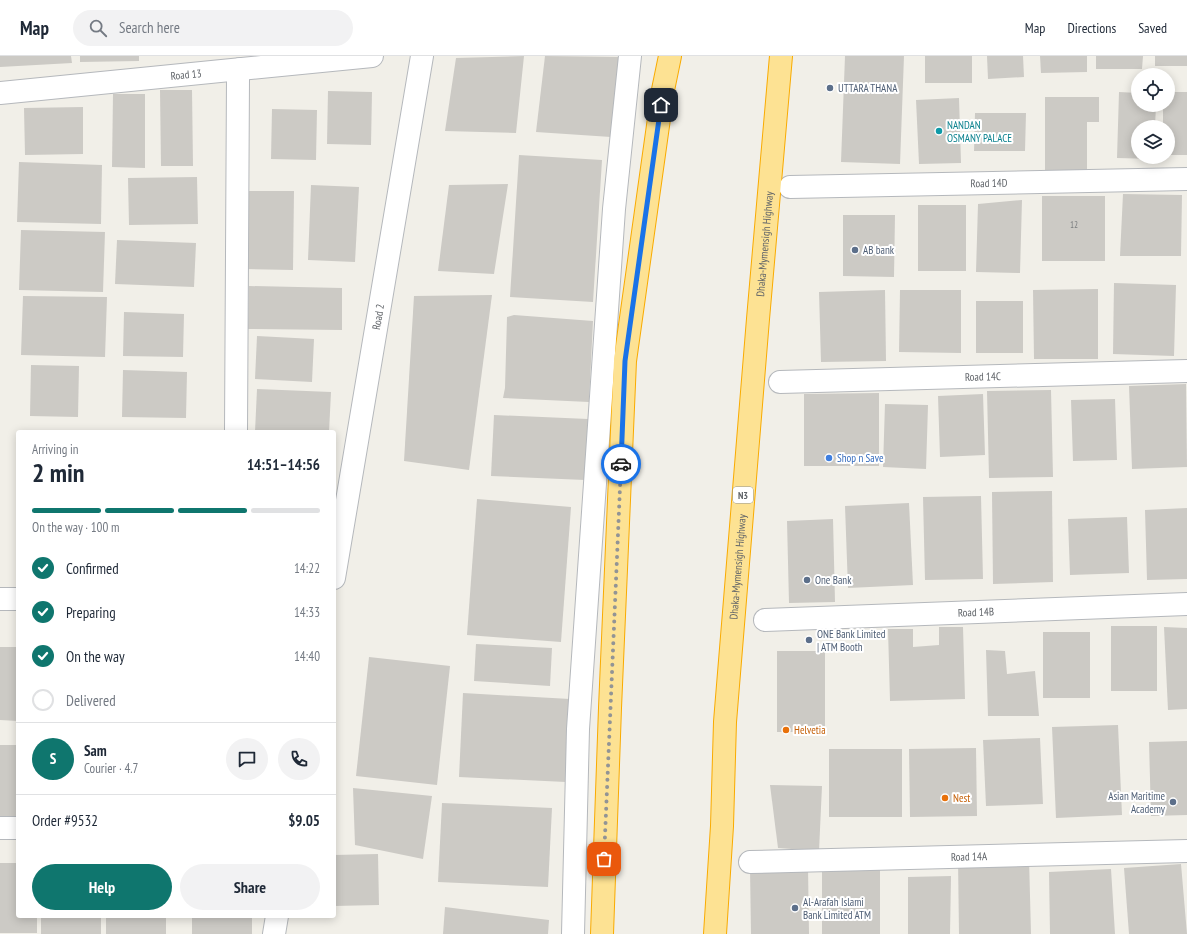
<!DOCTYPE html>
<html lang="en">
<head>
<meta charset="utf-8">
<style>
  body { margin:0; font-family:"PT Sans Narrow",sans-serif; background:#f2f2f3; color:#1f2937; height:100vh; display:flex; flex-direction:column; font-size:15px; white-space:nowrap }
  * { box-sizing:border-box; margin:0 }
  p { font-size:13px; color:#747a83 }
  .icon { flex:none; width:22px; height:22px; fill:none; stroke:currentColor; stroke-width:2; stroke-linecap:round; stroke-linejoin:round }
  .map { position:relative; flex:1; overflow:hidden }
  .details { position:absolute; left:16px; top:374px; width:320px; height:488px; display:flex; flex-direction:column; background:#fff; border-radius:4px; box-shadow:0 2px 10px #0003 }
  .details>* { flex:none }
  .fabs { position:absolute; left:1131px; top:12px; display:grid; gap:8px }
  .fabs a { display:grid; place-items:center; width:44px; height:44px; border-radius:50%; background:#fff; box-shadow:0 2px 10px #0003; font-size:20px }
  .pin { position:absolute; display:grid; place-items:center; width:34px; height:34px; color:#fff; margin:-17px; border-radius:8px; box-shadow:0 2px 6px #0006 }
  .courier { position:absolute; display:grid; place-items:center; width:40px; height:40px; margin:-20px; border:3px solid #1a73e8; border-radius:50%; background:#fff; color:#222; box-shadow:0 1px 5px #0007 }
  .head em { font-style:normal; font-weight:700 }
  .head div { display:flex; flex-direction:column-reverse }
  .head { display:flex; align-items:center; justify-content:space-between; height:68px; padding:0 16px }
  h1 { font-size:26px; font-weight:700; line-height:30px }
  .bar { display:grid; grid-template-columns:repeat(4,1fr); gap:6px 4px; align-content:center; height:48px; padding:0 16px }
  .bar i { height:5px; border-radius:3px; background:#e0e1e3 }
  .bar .current { background:#0f766e }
  .bar p { grid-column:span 4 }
  .line { display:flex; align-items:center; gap:10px; padding:0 16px; border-top:1px solid #e0e1e3 }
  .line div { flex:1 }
  .round { display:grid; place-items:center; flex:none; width:42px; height:42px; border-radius:21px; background:#f2f2f3 }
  ol { padding:0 16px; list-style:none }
  li { display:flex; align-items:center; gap:12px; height:44px }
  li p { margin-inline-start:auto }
  li .icon { padding:4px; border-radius:50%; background:#0f766e; color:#fff; stroke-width:4 }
  li:last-child { color:#747a83 }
  li i { width:22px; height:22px; border:2px solid #e0e1e3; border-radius:50% }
  .button { display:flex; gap:8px; margin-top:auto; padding:8px 16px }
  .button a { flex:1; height:46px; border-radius:24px; background:#0f766e; color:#fff; font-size:16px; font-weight:700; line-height:46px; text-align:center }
  .button a+a { background:#f2f2f3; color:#1f2937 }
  header { display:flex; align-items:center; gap:24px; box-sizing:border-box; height:56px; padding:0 20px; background:#fff; border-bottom:1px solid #e0e1e3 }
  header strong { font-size:19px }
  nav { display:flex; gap:22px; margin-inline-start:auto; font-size:14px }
  .search { width:280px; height:36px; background:#f2f2f3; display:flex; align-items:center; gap:10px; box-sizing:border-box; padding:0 14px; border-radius:22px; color:#747a83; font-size:15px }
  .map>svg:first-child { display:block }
  .building { fill:#cccac5 }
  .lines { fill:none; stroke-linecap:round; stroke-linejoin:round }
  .minor-casing { stroke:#b5b8bc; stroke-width:24 }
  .highway-casing { stroke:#f9ab00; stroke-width:24 }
  .minor { stroke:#fff; stroke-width:22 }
  .highway { stroke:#fde293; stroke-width:22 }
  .done { stroke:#929495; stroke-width:4; stroke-dasharray:0 7.2 }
  .route { stroke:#1a73e8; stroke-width:5 }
  .service-dot { fill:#5c6f8a; stroke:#fff; stroke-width:1.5 }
  .culture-dot { fill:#0f9aa8; stroke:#fff; stroke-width:1.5 }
  .shop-dot { fill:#3f7fe0; stroke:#fff; stroke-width:1.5 }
  .food-dot { fill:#e8710a; stroke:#fff; stroke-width:1.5 }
  .labels { text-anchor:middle; stroke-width:4; stroke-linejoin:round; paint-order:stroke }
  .number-label { font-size:9px; fill:#7a7d7f }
  .shield { fill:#fff; stroke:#8f9295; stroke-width:1 }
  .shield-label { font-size:10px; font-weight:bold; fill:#5f6368 }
  .street-label { font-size:11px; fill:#5f6368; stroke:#fff }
  .service-label { font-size:11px; fill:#4e5e75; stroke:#fff; text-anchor:start }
  .culture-label { font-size:11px; fill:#0d838f; stroke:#fff; text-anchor:start }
  .shop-label { font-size:11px; fill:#366cbe; stroke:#fff; text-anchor:start }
  .food-label { font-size:11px; fill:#c56008; stroke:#fff; text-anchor:start }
</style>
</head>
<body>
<header>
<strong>Map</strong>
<div class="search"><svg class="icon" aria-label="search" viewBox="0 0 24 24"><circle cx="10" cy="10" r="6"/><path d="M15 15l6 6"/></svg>Search here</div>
<nav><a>Map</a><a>Directions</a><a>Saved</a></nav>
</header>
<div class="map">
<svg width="1187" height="878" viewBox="0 0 1187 878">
  <rect width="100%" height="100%" fill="#f1efe8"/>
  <g class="building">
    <path d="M0 0H71L72 7 0 11Z"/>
    <path d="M80 0H139V5L80 6Z"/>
    <path d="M524 0 516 77 445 75 456 2Z"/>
    <path d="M545 0 621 1 611 81 536 76Z"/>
    <path d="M845 0H904L900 108 841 106Z"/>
    <rect x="925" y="0" width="47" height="27"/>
    <path d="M987 0H1023L1024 21 988 23Z"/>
    <path d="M1040 0H1087V16L1041 17Z"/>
    <path d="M1096 0H1143L1142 13H1096Z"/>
    <rect x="1155" y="0" width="32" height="10"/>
    <path d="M160 34H192L193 110H161Z"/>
    <path d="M328 35 372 36 371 89 327 88Z"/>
    <path d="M1119 36 1138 37V49H1156L1155 71H1138V101H1154V103L1117 102Z"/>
    <path d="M1168 36H1187V99H1168V71H1163V49H1168Z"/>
    <path d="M113 38H145V112L112 111Z"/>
    <path d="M1045 41H1099V66H1087V114H1045Z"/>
    <path d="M959 42 961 107 919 108 916 44Z"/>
    <path d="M83 51V98L25 99 24 52Z"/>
    <path d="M272 53 317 54 316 104 271 103Z"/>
    <path d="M975 57H1026L1025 95H974Z"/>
    <path d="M519 99 602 104 593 246 510 241Z"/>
    <path d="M19 106 102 109 101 168 17 166Z"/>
    <path d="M197 121 198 168 129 169 128 122Z"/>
    <path d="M508 128 494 218 438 215 449 129Z"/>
    <path d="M311 129 359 131 355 206 308 204Z"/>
    <path d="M246 135H294L293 214 246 213Z"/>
    <path d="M1123 138 1182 139 1181 200H1120Z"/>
    <rect x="1042" y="140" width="63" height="65"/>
    <path d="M1022 144 1020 217 976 216 978 148Z"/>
    <rect x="918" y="149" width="48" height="66"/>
    <path d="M843 159H895L894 221 843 220Z"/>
    <path d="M21 174 105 176 103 236 19 234Z"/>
    <path d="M117 184 196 187 194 231 115 228Z"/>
    <path d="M1114 227 1176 229 1174 300 1113 298Z"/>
    <path d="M249 230 342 232V274L248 273Z"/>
    <path d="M1098 233V303H1034L1033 234Z"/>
    <path d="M885 234 886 305 821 306 819 236Z"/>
    <path d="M900 234H961V297L899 296Z"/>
    <path d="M492 239 469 414 404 405 414 240Z"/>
    <path d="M23 240 107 241 105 301 21 299Z"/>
    <rect x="976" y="245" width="47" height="52"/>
    <path d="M124 256 184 258 183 301 123 300Z"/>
    <path d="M514 259 593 265 589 346 503 342 505 332 507 261Z"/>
    <path d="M257 280 314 283 312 326 255 323Z"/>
    <path d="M31 309 79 310 78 361 30 360Z"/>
    <path d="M123 314 187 316 186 362 122 361Z"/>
    <path d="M1186 328 1187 411 1132 413 1129 330Z"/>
    <path d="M257 333 331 336 329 376H255Z"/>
    <path d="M1051 334 1053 421 989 422 987 335Z"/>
    <path d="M879 337V410H804V338Z"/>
    <path d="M983 338 985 399 940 401 938 340Z"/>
    <path d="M1115 343 1117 404 1073 405 1071 344Z"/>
    <path d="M885 348 928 349 926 413 883 411Z"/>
    <path d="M494 359 588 363 585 424 491 420Z"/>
    <path d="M1052 435 1053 526 993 528 992 436Z"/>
    <path d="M981 440 983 523 925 524 923 441Z"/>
    <path d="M477 443 571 451 561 586 467 579Z"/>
    <path d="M909 447 913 529 848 532 845 450Z"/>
    <rect x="16" y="452" width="2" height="63"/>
    <path d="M1187 452V523L1147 524 1145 454Z"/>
    <path d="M1127 461 1129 517 1070 519 1068 463Z"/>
    <path d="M833 463 835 546 789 547 787 465Z"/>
    <rect x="1111" y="570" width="46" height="65"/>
    <path d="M939 571H963L965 643 890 645 888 573H913V591L939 589Z"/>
    <path d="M1164 571 1187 572V653L1168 654Z"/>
    <rect x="1043" y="576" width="47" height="66"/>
    <path d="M476 588 552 592 550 630 474 625Z"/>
    <path d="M0 591H18V665L0 664Z"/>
    <path d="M986 594 1005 595 1007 618 1035 615 1039 660H988Z"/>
    <rect x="777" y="595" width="48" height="81"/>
    <path d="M369 601 450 610 437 729 356 720Z"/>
    <path d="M463 637 570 643 566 726 459 721Z"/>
    <path d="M1118 669 1122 759 1056 762 1052 671Z"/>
    <path d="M1040 682 1043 748 986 750 983 684Z"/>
    <path d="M1187 685V759L1151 760 1149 686Z"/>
    <rect x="0" y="689" width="18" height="83"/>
    <path d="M976 692 977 760 910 761 909 693Z"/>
    <rect x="829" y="693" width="73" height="68"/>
    <path d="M770 729 822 730 819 795 778 792Z"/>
    <path d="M353 732 432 740 423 803 355 789Z"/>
    <path d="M442 747 552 752 548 831 438 826Z"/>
    <path d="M378 798 379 849 334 850V799Z"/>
    <path d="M1029 802 1031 878H959L958 803Z"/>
    <path d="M0 807H18V860H37V877H0Z"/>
    <path d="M1181 808 1187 878H1129L1124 812Z"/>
    <path d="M808 811 809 878H751L750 812Z"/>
    <path d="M1111 813 1115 878H1050L1049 816Z"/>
    <rect x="822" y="814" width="58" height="64"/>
    <path d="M951 820 950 878H908V821Z"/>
    <path d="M445 851 549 864 548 878H443Z"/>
    <rect x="41" y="860" width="60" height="18"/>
    <rect x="106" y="860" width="60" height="18"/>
    <rect x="192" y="860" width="60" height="18"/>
  </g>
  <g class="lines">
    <defs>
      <g id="minor">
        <path id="s1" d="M0 37 372 0"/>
        <path id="s2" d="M790 131 1187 123"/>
        <path id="s3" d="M780 326 1187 315"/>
        <path d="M236 376 238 22 240 13"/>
        <path id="s4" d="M334 522 422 0"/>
        <path d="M0 543H18"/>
        <path id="s5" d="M765 564 1187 548"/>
        <path d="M0 772H18"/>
        <path id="s6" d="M750 806 1187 795"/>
        <path d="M274 878 277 860"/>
        <path d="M573 878 578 673 614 153 630 0"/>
      </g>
      <g id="highway">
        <path d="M602 878 610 652 625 305 663 34 670 0"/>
        <path id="s7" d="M715 878 722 770 725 666 758 263 781 0"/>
      </g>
    </defs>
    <use href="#minor" class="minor-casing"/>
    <use href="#highway" class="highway-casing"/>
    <use href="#minor" class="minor"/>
    <use href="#highway" class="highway"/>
  </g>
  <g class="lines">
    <path class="done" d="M604 803 621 408"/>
    <path class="route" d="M621 408 625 305 661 49"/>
  </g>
  <g class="service-dot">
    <circle cx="830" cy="32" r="4"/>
    <circle cx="855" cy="194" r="4"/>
    <circle cx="807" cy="524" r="4"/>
    <circle cx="809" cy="584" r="4"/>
    <circle cx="1173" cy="746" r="4"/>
    <circle cx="795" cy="852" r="4"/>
  </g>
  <circle class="culture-dot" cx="939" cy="75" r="4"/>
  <circle class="shop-dot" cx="829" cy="402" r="4"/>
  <g class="food-dot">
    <circle cx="786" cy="674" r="4"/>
    <circle cx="945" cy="742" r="4"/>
  </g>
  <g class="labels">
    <g class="number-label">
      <text x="1074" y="172">12</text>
    </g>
    <rect class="shield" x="733" y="431" width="20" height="16" rx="3"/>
    <g class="shield-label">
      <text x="743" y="443">N3</text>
    </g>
    <g class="street-label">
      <text dy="4" stroke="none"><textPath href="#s1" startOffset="187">Road 13</textPath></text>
      <text dy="4" stroke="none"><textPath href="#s2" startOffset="199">Road 14D</textPath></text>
      <text dy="4" stroke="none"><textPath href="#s7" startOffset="692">Dhaka-Mymensigh Highway</textPath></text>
      <text dy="4" stroke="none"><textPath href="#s4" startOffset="265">Road 2</textPath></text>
      <text dy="4" stroke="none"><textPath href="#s3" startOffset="203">Road 14C</textPath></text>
      <text dy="4" stroke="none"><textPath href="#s7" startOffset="368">Dhaka-Mymensigh Highway</textPath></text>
      <text dy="4" stroke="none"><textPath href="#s5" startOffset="211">Road 14B</textPath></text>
      <text dy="4" stroke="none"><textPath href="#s6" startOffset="219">Road 14A</textPath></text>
    </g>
    <g class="service-label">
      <text x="838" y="36">UTTARA THANA</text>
      <text x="863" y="198">AB bank</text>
      <text x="815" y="528">One Bank</text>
      <text x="817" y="582">ONE Bank Limited<tspan x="817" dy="13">| ATM Booth</tspan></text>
      <text x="1165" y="744" text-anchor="end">Asian Maritime<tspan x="1165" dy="13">Academy</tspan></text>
      <text x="803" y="850">Al-Arafah Islami<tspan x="803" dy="13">Bank Limited ATM</tspan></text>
    </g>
    <g class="culture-label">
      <text x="947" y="73">NANDAN<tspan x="947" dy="13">OSMANY PALACE</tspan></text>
    </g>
    <g class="shop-label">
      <text x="837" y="406">Shop n Save</text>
    </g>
    <g class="food-label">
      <text x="794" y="678">Helvetia</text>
      <text x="953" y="746">Nest</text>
    </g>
  </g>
</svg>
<div class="fabs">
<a><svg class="icon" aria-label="locate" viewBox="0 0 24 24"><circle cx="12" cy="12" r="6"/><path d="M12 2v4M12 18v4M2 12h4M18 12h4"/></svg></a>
<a><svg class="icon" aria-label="layers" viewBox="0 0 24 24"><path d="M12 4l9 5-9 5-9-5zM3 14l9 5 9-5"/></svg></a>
</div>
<div class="pin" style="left:604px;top:803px;background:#ea580c"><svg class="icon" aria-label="bag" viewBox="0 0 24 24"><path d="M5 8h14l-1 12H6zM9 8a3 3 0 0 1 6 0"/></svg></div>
<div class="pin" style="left:661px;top:49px;background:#1f2937"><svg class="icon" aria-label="home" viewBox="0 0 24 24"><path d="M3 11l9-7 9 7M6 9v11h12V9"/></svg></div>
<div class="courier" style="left:621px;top:408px"><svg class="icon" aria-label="car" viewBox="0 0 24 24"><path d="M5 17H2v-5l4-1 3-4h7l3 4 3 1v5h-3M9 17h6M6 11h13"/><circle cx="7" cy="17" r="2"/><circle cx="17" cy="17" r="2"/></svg></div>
<section class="details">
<div class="head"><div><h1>2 min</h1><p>Arriving in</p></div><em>14:51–14:56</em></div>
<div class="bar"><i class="current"></i><i class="current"></i><i class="current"></i><i></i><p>On the way · 100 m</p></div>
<ol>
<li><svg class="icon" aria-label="check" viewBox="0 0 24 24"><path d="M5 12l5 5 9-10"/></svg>Confirmed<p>14:22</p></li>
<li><svg class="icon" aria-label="check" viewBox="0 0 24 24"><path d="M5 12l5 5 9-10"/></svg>Preparing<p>14:33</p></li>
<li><svg class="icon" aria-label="check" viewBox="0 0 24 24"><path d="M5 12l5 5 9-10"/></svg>On the way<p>14:40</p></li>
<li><i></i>Delivered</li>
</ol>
<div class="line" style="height:72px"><b class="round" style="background:#0f766e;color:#fff">S</b><div><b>Sam</b><p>Courier · 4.7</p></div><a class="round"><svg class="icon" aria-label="chat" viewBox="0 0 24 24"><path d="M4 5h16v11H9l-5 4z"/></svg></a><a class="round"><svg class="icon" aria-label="phone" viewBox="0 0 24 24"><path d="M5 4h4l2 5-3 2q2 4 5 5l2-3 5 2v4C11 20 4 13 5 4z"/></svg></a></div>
<div class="line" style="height:52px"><div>Order #9532</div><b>$9.05</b></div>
<div class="button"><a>Help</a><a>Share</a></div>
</section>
</div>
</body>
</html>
